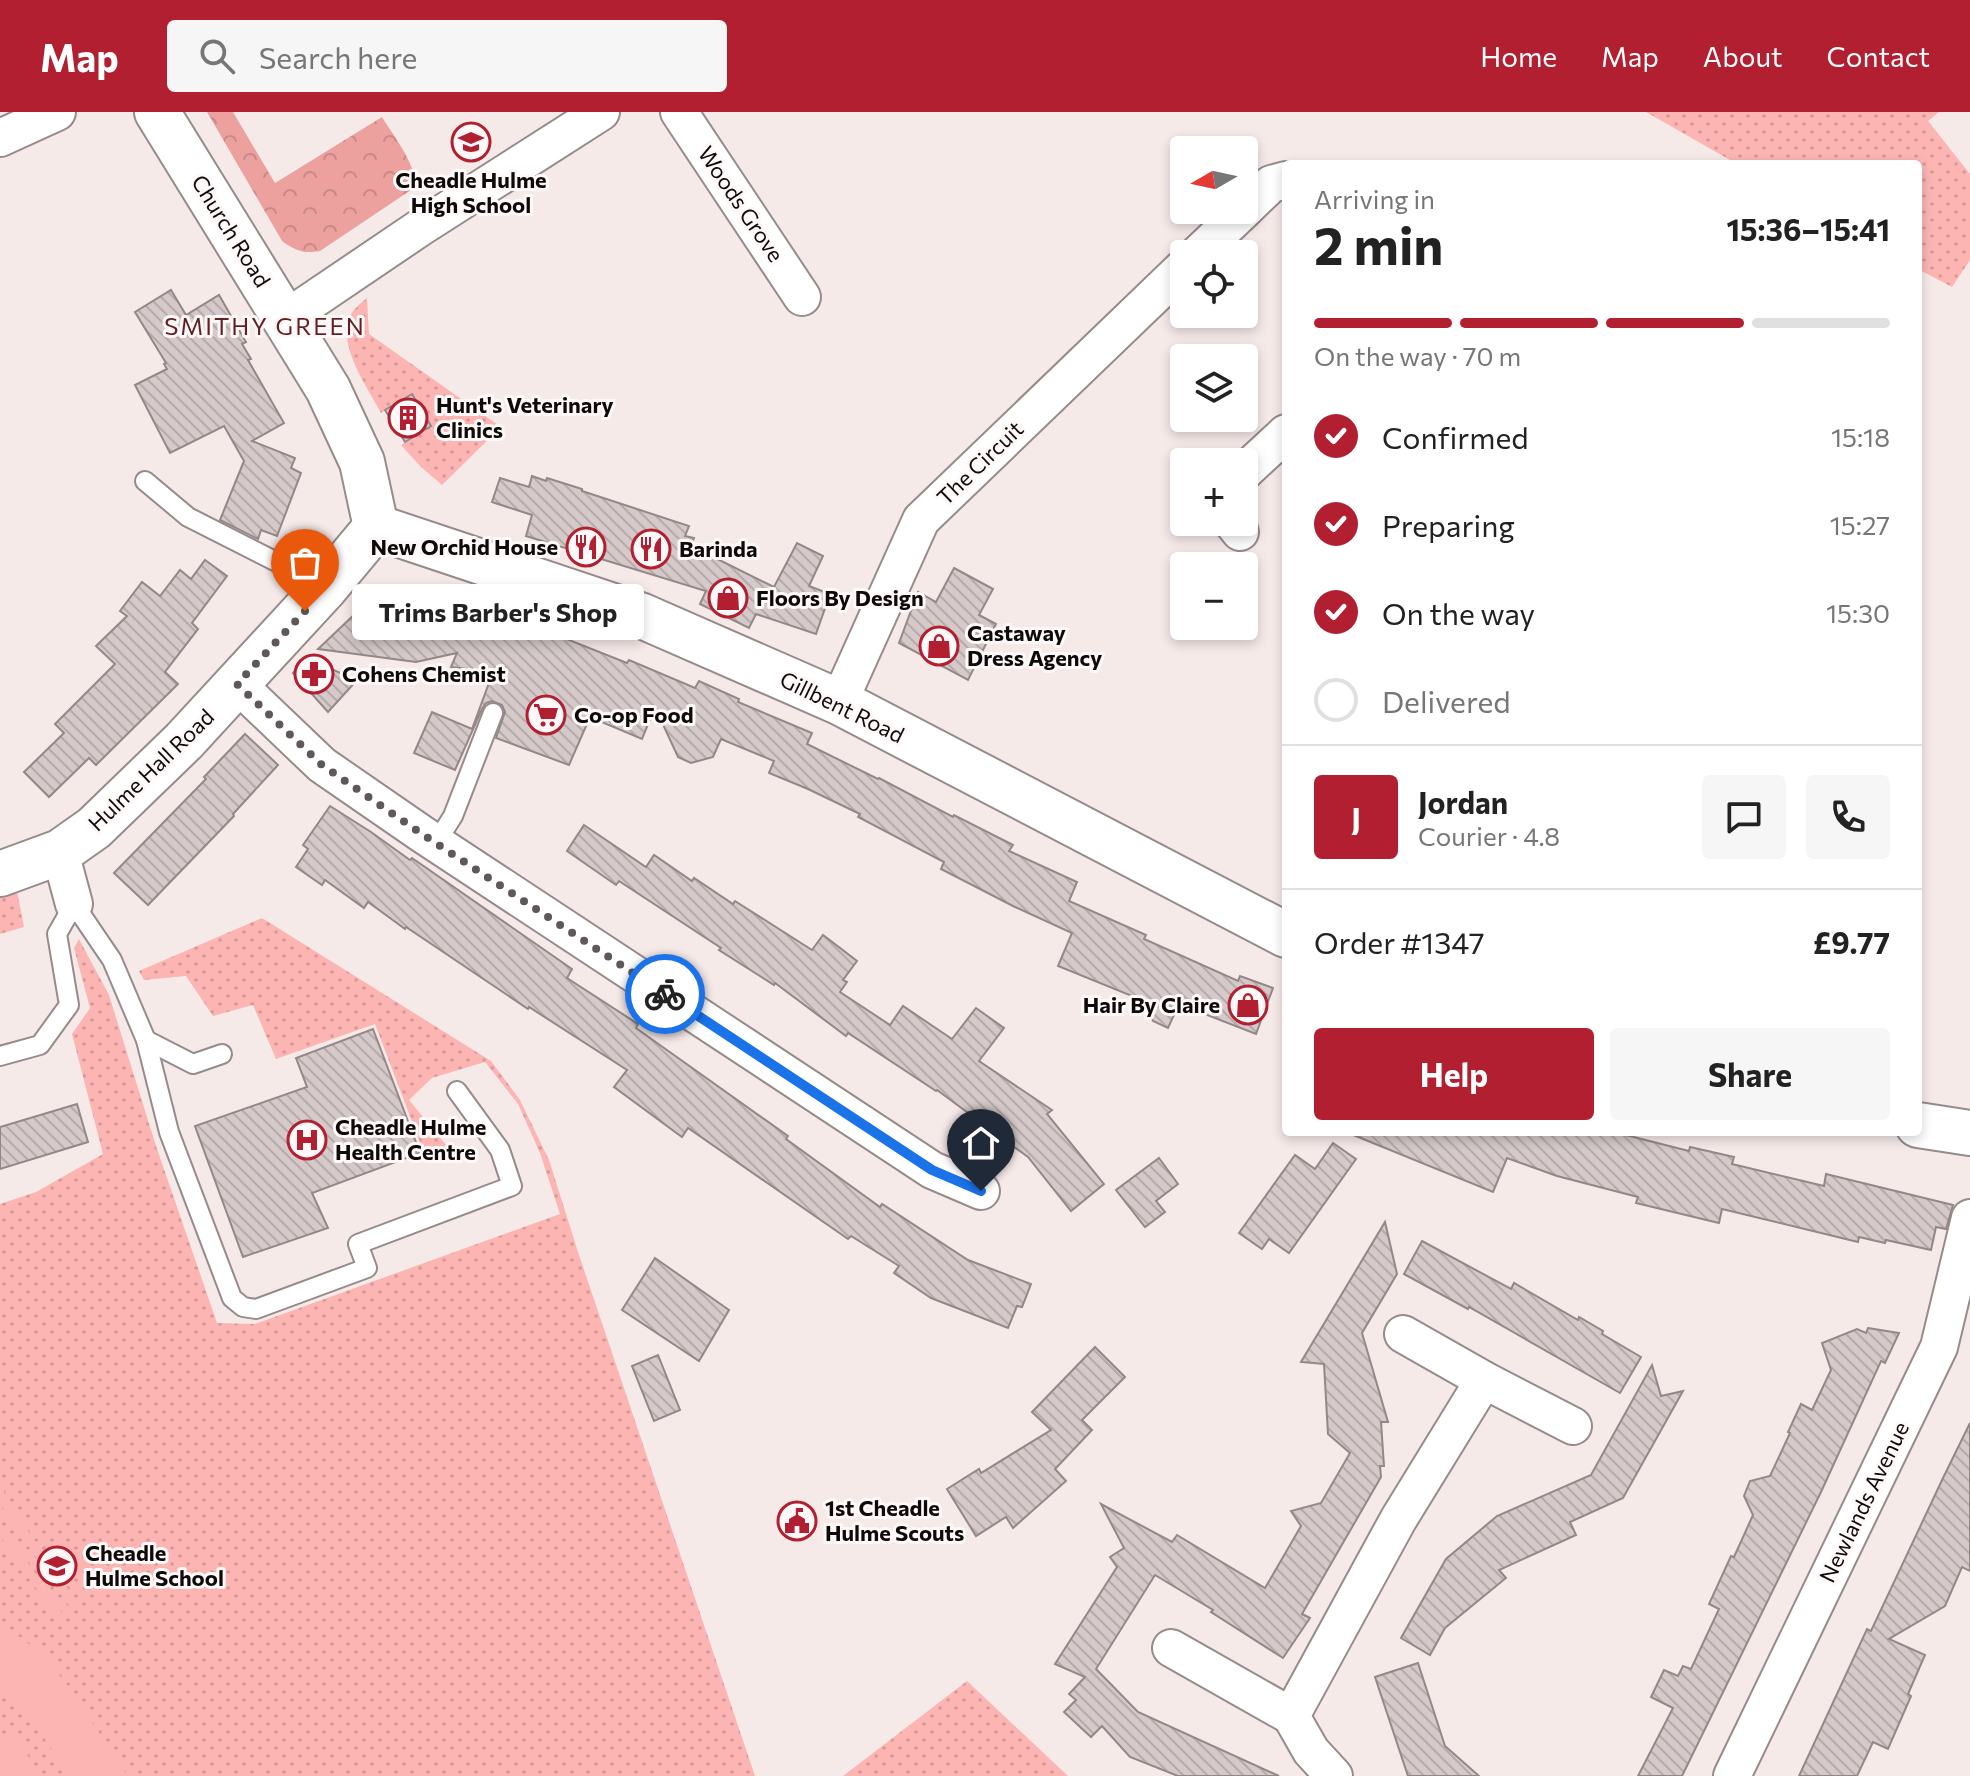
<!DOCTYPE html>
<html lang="en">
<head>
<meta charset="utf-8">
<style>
  body { margin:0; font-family:Commissioner,sans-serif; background:#f6f6f6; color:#222; height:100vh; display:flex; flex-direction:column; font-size:30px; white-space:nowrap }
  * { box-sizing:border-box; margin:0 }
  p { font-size:26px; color:#767676 }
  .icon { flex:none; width:44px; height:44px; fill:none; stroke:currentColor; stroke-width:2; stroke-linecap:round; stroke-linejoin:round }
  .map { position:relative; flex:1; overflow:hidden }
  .details { position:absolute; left:1282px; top:48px; width:640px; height:976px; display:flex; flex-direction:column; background:#fff; border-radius:8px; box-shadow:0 4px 12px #0003 }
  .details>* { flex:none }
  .needle { width:52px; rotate:261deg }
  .controls { position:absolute; left:1170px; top:24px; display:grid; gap:16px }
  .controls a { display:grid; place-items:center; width:88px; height:88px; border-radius:8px; background:#fff; box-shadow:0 4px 12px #0003; font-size:40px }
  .pin { position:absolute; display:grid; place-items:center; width:68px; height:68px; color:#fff; margin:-82px -34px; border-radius:50% 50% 50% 0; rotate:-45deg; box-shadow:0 0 8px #0007 }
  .pin .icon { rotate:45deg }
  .courier { position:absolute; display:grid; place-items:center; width:80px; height:80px; margin:-40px; border:6px solid #1a73e8; border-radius:50%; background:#fff; color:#222; box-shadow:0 2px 10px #0007 }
  .bubble { position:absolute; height:56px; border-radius:8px; background:#fff; box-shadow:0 4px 12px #0003; font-size:26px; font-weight:700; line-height:56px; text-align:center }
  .headline em { font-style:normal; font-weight:700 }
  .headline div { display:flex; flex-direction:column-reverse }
  .headline { display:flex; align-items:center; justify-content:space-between; height:136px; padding:0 32px }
  h1 { font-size:52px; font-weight:700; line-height:60px }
  .bar { display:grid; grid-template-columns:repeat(4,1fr); gap:12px 8px; align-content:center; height:96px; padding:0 32px }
  .bar i { height:10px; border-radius:6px; background:#e0e0e0 }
  .bar .selected { background:#b11f30 }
  .bar p { grid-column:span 4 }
  .line { display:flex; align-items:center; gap:20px; padding:0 32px; border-top:2px solid #e0e0e0 }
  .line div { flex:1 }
  .round { display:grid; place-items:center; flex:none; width:84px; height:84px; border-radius:8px; background:#f6f6f6 }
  ol { padding:0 32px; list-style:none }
  li { display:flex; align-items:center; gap:24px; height:88px }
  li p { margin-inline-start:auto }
  li .icon { padding:8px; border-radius:50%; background:#b11f30; color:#fff; stroke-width:4 }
  li:last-child { color:#767676 }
  li i { width:44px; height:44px; border:4px solid #e0e0e0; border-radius:50% }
  .primary-button { display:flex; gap:16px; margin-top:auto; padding:16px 32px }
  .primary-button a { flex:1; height:92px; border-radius:8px; background:#b11f30; color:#fff; font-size:32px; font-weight:700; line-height:92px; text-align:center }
  .primary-button a+a { background:#f6f6f6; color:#222 }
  header { display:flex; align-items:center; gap:48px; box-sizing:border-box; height:112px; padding:0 40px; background:#b11f30; color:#fff }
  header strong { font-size:38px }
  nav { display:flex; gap:44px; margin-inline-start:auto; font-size:28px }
  .search { width:560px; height:72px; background:#f6f6f6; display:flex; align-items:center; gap:20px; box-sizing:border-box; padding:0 28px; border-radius:8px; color:#767676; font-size:30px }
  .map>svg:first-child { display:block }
  .green { fill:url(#green-dots) }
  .forest { fill:url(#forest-crowns) }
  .pitch { fill:#fcb5b2 }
  .building { fill:url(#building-back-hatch); stroke:#938887; stroke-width:2 }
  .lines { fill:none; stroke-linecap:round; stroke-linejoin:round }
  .service-casing { stroke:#968b8b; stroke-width:22 }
  .minor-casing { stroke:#968b8b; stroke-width:40 }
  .tertiary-casing { stroke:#968b8b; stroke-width:48 }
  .secondary-casing { stroke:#968b8b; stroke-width:48 }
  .service { stroke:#fff; stroke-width:18 }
  .minor { stroke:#fff; stroke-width:36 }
  .tertiary { stroke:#fff; stroke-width:44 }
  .secondary { stroke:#fff; stroke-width:44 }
  .done { stroke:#5f5858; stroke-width:8; stroke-dasharray:0 14.4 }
  .route { stroke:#1a73e8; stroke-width:10 }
  .labels { text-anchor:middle; stroke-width:6; stroke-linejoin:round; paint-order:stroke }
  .poi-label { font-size:22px; font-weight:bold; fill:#0e0a0a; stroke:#fef9f8; text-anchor:start }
  .street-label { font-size:22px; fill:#0e0a0a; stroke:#fef9f8 }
  .neighbourhood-label { font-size:24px; letter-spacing:2px; fill:#641f22; stroke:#fef9f8 }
</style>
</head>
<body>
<header>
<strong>Map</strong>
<div class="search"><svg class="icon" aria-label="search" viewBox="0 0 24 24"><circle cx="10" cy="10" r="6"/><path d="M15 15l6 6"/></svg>Search here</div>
<nav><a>Home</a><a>Map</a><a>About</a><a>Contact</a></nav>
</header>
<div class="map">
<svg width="1970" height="1664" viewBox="0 0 1970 1664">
  <defs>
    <pattern id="green-dots" width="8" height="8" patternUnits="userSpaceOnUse" patternTransform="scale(2)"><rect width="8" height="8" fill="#fcb5b2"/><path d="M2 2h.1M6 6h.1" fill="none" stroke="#d79a98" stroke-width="1.8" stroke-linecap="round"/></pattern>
    <pattern id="forest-crowns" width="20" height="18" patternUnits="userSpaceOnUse" patternTransform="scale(2)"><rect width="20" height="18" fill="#eca19e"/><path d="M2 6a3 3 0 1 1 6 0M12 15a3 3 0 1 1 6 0" fill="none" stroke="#c98987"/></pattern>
    <pattern id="building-back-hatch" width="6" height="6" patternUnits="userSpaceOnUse" patternTransform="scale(2)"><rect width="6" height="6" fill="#d5c9c9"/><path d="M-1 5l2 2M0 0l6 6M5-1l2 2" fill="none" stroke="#b6abab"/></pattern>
  </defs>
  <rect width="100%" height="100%" fill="#f6eae9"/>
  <g class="green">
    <path d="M1646 0H1939L1928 9 1970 62V148L1952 175 1918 157V52H1737Z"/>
    <path d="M367 186 369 222 501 315 442 373 421 355 401 333 431 314 412 283 381 301C368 276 337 234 350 205 353 197 361 191 367 186Z"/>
    <path d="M17 779 24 815 0 822V784Z"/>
    <path d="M262 806 491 949 520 988 549 1048 578 1140 755 1664H0V1092L36 1080 103 1042 72 922 90 896 74 836 79 827 109 883 156 1034 217 1211 255 1212 560 1102 540 1041 518 992 485 950 432 966 409 988 452 1040 427 1049 375 912 276 947 253 893 213 904 186 864 144 868 139 859Z"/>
    <path d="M967 1569 1068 1664H843Z"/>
  </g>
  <path class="forest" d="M207 0H233L275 71 382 5C391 20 413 48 414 66 415 72 413 73 411 78L320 139C304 142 296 139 282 129Z"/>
  <g class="pitch">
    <path d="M0 1373 5 1380 3 1382 80 1495 73 1500 0 1392Z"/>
    <path d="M0 1410 65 1505 59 1510 0 1424Z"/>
    <path d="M0 1510 46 1545 70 1577 128 1664H69L30 1604 0 1570Z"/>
    <path d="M11 1618 41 1664H0V1626Z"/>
  </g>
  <g class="building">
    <path d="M171 178 186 203 219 183 246 230 242 232 251 247 248 248 284 311 252 329 295 346 291 356 301 361 277 424 261 418 258 427 220 408 244 349 224 314 170 341 135 273 167 257 164 252 166 251 135 200Z"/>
    <path d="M412 282 431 314 405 330 385 298Z"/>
    <path d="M532 364 546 369 547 366 582 377V379L689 414 685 424 694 426 691 434 774 475 797 431 823 444 809 474 830 482 816 522 756 502 749 516 700 492 706 479 526 424 532 403 492 390 500 366 529 375Z"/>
    <path d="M205 448 227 464 192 511 198 517 165 560 178 572 96 653 89 646 49 685 24 660 64 621 55 612 115 552 96 534 127 504 120 499 142 470 160 484 180 458 191 467Z"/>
    <path d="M954 456 993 477 979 503 996 512 968 568 899 531 918 480 936 490Z"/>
    <path d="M408 487 496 499 627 551 629 548 695 576 699 569 739 587 738 590 812 621 807 632 878 667 879 666 953 705 954 703 1013 733 1009 739 1077 770 1069 789 1146 823 1144 827 1238 869 1240 864 1273 876 1256 922 1179 892 1168 916 1153 909 1142 888 1058 854 1072 821 1013 794 941 757 944 750 858 705 860 702 808 677 769 661 774 649 721 627 713 645 691 651 678 645 655 595 642 627 590 605 569 653 496 626 505 600 502 593 492 589 486 591 482 597 455 658 414 641 432 600 472 617 493 560 451 555 457 541 416 550 318 537 356 501Z"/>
    <path d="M308 547 357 568 328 600 293 561Z"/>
    <path d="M245 622 278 653 233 702 234 704 148 793 114 761 206 667 204 665Z"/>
    <path d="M330 694 371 720 410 748 412 746 572 857 567 866 638 912 636 916 788 1024 786 1027 880 1095 882 1092 968 1148 1031 1172 1022 1195 1017 1194 1008 1216 931 1186 894 1161 899 1154 851 1124 848 1127 688 1016 682 1025 614 975 627 958 529 895 528 897 406 815 405 817 368 790 364 796 325 768 322 773 296 755 308 737 303 733Z"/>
    <path d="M584 713 646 755 654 743 692 769 694 766 733 792 735 789 812 838 823 823 857 849 843 868 847 870 840 880 890 913 903 894 952 927 976 896 1004 916 979 949 1052 998 1047 1002 1104 1072 1071 1099 1028 1045 937 978 936 979 848 921 846 924 775 871 774 873 719 838 721 836 619 769 616 773 567 739Z"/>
    <path d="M373 917 420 1041 312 1081 328 1116 243 1145 195 1014 307 975 296 946Z"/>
    <path d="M77 992 88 1030 0 1057V1015Z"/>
    <path d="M1346 1020H1614L1689 1039 1690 1035 1734 1045 1732 1052 1824 1074 1826 1062 1953 1093 1946 1117 1936 1115 1931 1138 1886 1128 1885 1131 1859 1125 1858 1130 1722 1097 1719 1111 1636 1091 1638 1085 1557 1064 1507 1046 1493 1080Z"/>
    <path d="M1333 1031 1356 1047 1289 1141 1269 1127 1262 1137 1239 1121 1295 1043 1315 1057Z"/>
    <path d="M1159 1046 1178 1072 1156 1089 1165 1100 1145 1115 1116 1078Z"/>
    <path d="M1385 1110 1397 1162 1362 1221 1388 1310H1381L1384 1354H1380L1381 1365 1302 1502 1310 1506 1283 1546 1211 1500 1213 1498 1155 1463 1096 1557 1138 1600 1279 1664H1178L1130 1645 1102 1614 1091 1625 1064 1600 1076 1588 1069 1582 1085 1565 1055 1552 1117 1455 1110 1445 1124 1436 1101 1392 1172 1430 1177 1423 1265 1476 1301 1414 1291 1399 1321 1391 1350 1341 1328 1322 1324 1252 1301 1250Z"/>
    <path d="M1422 1129 1511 1177 1514 1171 1578 1208 1579 1205 1603 1219 1602 1222 1641 1245 1620 1281 1469 1195 1468 1197 1404 1162Z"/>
    <path d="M655 1146 729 1198 699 1249 622 1198Z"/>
    <path d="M1868 1216 1899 1221 1885 1251 1881 1249 1821 1380 1682 1664H1638L1673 1596 1651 1585 1664 1558 1678 1564 1683 1554 1691 1557 1719 1497 1709 1492 1731 1444 1734 1445 1753 1403 1744 1384 1750 1369 1770 1364 1790 1321 1788 1320 1801 1292 1812 1298 1831 1258 1822 1231 1857 1217 1866 1221Z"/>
    <path d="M1095 1235 1125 1265 1082 1308 1092 1318 1055 1357 1066 1369 1013 1416 1006 1405 976 1424 947 1377 979 1357 981 1361 1051 1318 1032 1300Z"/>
    <path d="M658 1243 680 1298 654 1309 632 1254Z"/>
    <path d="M1652 1253 1661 1284 1683 1279 1623 1386 1570 1410 1576 1423 1499 1458 1506 1466 1445 1516 1430 1543 1401 1526 1446 1447 1497 1404 1591 1363Z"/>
    <path d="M1970 1311V1459L1962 1455 1945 1494 1889 1527 1925 1543 1908 1582 1911 1584 1888 1637 1873 1630 1857 1664H1799L1867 1517 1871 1519 1943 1366Z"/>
    <path d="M1418 1551 1445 1634 1479 1664H1408L1375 1565Z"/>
  </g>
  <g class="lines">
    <defs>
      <g id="service">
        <path d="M145 369 188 405 326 475"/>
        <path d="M436 731 453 704 493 601"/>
        <path d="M146 928 193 952 222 942"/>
        <path d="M0 944 40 933 69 893 57 822 74 792 112 848 146 928 169 1020 232 1186 243 1195 256 1197 367 1156 358 1132 512 1074 500 1038 457 979"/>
      </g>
      <g id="minor">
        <path d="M679 0 802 185"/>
        <path d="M0 26 57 0"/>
        <path d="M1244 98 1271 72 1286 68"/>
        <path d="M1198 142 1244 98"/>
        <path d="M285 207 421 115 601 0"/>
        <path d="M1244 360 1286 321"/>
        <path d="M1232 410 1240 420"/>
        <path d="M237 572 322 653 422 722 932 1058 981 1079"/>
        <path d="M839 590 921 408 1184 155"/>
        <path d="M60 740 74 792"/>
        <path d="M1403 1222 1484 1268 1573 1314"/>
        <path d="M1171 1536 1291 1604"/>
        <path d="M1334 1664 1311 1639 1291 1604 1398 1408 1484 1268"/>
        <path d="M1732 1664 1939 1235 1970 1106"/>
      </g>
      <g id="tertiary">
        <path d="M376 415 640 503 839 590 1286 823"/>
        <path d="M1918 1013 1970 1021"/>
      </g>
      <path id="secondary" d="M0 762 60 740 94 716 184 629 326 475 376 415 362 350 328 277 157 0"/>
    </defs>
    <use href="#service" class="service-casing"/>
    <use href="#minor" class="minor-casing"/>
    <use href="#tertiary" class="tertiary-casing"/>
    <use href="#secondary" class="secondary-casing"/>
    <use href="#service" class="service"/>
    <use href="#minor" class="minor"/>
    <use href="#tertiary" class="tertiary"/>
    <use href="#secondary" class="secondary"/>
  </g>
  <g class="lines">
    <path class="done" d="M305 499 237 572 322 653 422 722 665 882"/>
    <path class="route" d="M665 882 932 1058 981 1079"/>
  </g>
  <defs>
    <symbol id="school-ring" viewBox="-11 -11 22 22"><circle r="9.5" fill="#fef9f8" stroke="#b11f30" stroke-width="1.5"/><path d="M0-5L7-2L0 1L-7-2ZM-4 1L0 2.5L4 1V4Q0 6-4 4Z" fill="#b11f30"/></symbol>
    <symbol id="building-ring" viewBox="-11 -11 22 22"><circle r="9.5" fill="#fef9f8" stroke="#b11f30" stroke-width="1.5"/><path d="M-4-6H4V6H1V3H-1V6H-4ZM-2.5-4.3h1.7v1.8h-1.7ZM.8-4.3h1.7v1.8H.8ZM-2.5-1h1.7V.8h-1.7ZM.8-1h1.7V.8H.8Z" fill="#b11f30"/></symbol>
    <symbol id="restaurant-ring" viewBox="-11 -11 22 22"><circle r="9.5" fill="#fef9f8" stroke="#b11f30" stroke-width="1.5"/><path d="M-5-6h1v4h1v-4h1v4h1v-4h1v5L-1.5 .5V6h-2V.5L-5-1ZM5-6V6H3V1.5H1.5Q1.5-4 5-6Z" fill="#b11f30"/></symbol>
    <symbol id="shop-ring" viewBox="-11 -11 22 22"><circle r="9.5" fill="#fef9f8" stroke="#b11f30" stroke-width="1.5"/><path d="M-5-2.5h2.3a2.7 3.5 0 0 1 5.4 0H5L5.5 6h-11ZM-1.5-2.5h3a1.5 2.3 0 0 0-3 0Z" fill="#b11f30"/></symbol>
    <symbol id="pharmacy-ring" viewBox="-11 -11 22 22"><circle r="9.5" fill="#fef9f8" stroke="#b11f30" stroke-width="1.5"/><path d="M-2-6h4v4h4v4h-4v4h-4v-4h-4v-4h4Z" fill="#b11f30"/></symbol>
    <symbol id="supermarket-ring" viewBox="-11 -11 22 22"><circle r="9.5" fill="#fef9f8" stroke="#b11f30" stroke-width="1.5"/><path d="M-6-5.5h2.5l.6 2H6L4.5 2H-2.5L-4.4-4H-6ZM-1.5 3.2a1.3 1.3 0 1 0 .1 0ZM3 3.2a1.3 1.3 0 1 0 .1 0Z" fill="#b11f30"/></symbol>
    <symbol id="hospital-ring" viewBox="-11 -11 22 22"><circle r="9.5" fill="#fef9f8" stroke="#b11f30" stroke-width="1.5"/><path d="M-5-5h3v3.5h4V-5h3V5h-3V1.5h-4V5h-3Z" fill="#b11f30"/></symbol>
    <symbol id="civic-ring" viewBox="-11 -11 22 22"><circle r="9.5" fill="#fef9f8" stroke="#b11f30" stroke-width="1.5"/><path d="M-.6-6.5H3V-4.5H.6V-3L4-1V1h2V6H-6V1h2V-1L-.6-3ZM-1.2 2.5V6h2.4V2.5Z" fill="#b11f30"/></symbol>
  </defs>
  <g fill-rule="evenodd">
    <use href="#school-ring" x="449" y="8" width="44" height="44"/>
    <use href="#building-ring" x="386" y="284" width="44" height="44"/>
    <use href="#restaurant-ring" x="564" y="413" width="44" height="44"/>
    <use href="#restaurant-ring" x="629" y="415" width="44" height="44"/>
    <use href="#shop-ring" x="706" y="464" width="44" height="44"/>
    <use href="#shop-ring" x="917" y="512" width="44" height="44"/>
    <use href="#pharmacy-ring" x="292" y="540" width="44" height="44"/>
    <use href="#supermarket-ring" x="524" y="581" width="44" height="44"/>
    <use href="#shop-ring" x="1226" y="871" width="44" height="44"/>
    <use href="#hospital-ring" x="285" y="1006" width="44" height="44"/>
    <use href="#civic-ring" x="775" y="1387" width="44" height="44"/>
    <use href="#school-ring" x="35" y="1432" width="44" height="44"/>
  </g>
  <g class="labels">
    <g class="poi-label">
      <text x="471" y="76" text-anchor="middle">Cheadle Hulme<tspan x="471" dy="25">High School</tspan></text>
      <text x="436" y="301">Hunt's Veterinary<tspan x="436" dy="25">Clinics</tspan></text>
      <text x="558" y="443" text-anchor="end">New Orchid House</text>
      <text x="679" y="445">Barinda</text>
      <text x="756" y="494">Floors By Design</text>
      <text x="967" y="529">Castaway<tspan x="967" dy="25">Dress Agency</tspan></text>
      <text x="342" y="570">Cohens Chemist</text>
      <text x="574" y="611">Co-op Food</text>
      <text x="1220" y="901" text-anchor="end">Hair By Claire</text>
      <text x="335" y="1023">Cheadle Hulme<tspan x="335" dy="25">Health Centre</tspan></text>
      <text x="825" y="1404">1st Cheadle<tspan x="825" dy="25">Hulme Scouts</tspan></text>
      <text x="85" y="1449">Cheadle<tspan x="85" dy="25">Hulme School</tspan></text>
    </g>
    <g class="street-label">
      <text transform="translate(741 92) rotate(56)" y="8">Woods Grove</text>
      <text transform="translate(231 119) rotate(58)" y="8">Church Road</text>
      <text transform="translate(980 351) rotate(-44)" y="8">The Circuit</text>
      <text transform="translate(842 595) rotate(26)" y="8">Gillbent Road</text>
      <text transform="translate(151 658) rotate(-44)" y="8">Hulme Hall Road</text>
      <text transform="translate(1864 1390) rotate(-64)" y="8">Newlands Avenue</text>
    </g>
    <g class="neighbourhood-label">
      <text x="265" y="223">SMITHY GREEN</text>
    </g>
  </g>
</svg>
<div class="controls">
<a><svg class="needle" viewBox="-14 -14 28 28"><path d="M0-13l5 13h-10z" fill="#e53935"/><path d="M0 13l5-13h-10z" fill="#767676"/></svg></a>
<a><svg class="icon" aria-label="locate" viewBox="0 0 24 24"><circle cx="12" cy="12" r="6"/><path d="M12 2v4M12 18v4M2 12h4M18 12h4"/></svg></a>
<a><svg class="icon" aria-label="layers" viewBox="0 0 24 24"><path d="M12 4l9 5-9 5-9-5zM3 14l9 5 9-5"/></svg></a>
<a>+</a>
<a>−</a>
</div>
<div class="pin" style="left:305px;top:499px;background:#ea580c"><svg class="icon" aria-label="bag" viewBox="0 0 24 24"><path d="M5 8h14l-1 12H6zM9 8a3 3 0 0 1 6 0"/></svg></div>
<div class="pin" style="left:981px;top:1079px;background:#1f2937"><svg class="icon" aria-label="home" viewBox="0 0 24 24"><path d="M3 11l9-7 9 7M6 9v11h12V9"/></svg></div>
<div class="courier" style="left:665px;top:882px"><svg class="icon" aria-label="bike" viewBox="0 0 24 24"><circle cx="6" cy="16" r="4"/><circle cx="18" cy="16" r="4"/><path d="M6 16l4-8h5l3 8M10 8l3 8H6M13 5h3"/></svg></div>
<div class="bubble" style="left:352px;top:472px;width:292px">Trims Barber's Shop</div>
<section class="details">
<div class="headline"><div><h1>2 min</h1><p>Arriving in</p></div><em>15:36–15:41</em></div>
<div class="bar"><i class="selected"></i><i class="selected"></i><i class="selected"></i><i></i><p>On the way · 70 m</p></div>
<ol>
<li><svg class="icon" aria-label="check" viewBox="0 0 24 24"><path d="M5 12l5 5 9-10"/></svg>Confirmed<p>15:18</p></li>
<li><svg class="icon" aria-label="check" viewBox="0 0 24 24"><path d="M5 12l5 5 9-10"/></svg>Preparing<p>15:27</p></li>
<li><svg class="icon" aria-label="check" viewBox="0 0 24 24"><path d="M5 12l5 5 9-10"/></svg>On the way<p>15:30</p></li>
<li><i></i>Delivered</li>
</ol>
<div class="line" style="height:144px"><b class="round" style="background:#b11f30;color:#fff">J</b><div><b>Jordan</b><p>Courier · 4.8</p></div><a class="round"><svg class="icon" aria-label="chat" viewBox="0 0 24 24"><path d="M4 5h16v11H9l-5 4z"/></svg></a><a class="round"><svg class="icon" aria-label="phone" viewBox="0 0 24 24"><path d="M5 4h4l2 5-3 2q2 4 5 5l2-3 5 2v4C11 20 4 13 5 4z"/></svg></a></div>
<div class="line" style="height:104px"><div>Order #1347</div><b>£9.77</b></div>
<div class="primary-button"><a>Help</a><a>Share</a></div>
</section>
</div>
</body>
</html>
